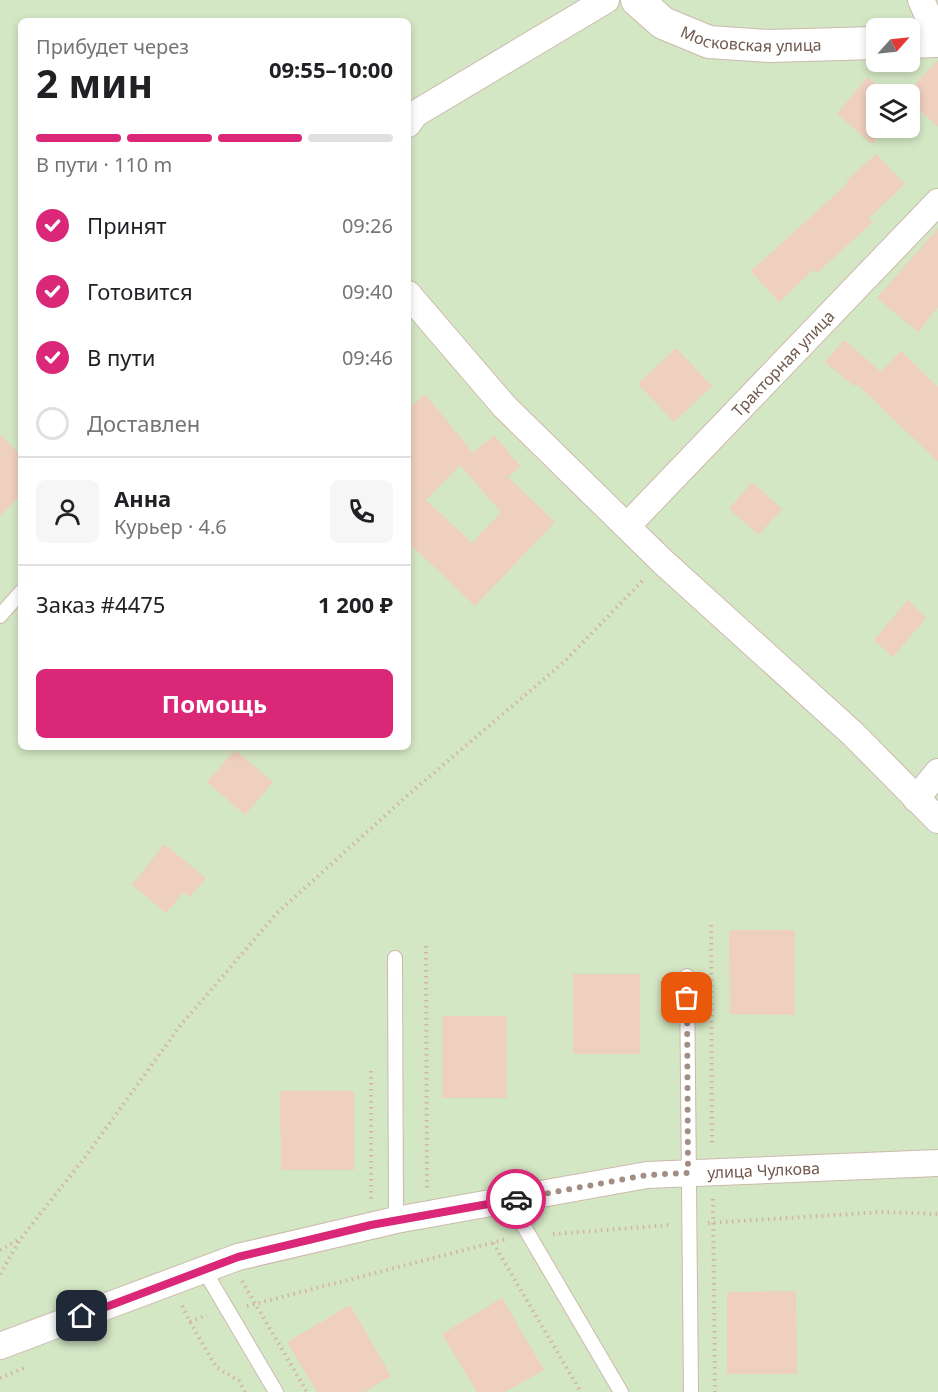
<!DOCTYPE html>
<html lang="ru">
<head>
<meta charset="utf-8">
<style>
  body { margin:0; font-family:"Noto Sans",sans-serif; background:#f6f6f6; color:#202124; height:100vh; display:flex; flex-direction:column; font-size:22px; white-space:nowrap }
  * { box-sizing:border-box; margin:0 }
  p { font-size:20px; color:#757577 }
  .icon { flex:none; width:33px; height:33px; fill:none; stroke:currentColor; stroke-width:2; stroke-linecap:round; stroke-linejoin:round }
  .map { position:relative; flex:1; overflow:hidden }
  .panel { position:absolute; left:18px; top:18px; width:393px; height:732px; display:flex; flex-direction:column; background:#fff; border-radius:9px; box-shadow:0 3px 9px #0003 }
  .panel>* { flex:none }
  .needle { width:39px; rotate:63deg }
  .controls { position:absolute; left:866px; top:18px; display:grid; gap:12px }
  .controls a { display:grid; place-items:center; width:54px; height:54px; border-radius:9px; background:#fff; box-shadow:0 3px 9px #0003; font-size:30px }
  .pin { position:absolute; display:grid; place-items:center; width:51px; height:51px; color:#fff; margin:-26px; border-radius:12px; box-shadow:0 3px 9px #0006 }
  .courier { position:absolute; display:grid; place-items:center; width:60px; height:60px; margin:-30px; border:4px solid #db2777; border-radius:50%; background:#fff; color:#222; box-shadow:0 2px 8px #0007 }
  .headline em { font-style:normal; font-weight:700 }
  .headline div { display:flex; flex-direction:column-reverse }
  .headline { display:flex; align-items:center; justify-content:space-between; height:102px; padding:0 18px }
  h1 { font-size:39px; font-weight:700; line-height:45px }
  .bar { display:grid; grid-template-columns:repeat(4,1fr); gap:9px 6px; align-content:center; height:72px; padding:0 18px }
  .bar i { height:8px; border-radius:4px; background:#e0e0e0 }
  .bar .selected { background:#db2777 }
  .bar p { grid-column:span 4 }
  .line { display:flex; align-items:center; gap:15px; padding:0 18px; border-top:2px solid #e0e0e0 }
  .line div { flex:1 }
  .round { display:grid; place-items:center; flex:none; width:63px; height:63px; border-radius:9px; background:#f6f6f6 }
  ol { padding:0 18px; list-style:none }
  li { display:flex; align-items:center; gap:18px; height:66px }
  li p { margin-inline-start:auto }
  li .icon { padding:6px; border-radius:50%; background:#db2777; color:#fff; stroke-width:4 }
  li:last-child { color:#757577 }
  li i { width:33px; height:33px; border:3px solid #e0e0e0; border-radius:50% }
  .action { display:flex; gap:12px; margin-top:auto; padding:12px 18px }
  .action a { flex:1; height:69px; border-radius:9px; background:#db2777; color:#fff; font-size:24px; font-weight:700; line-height:69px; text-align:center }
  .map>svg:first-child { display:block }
  .green { fill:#d4e7c4; fill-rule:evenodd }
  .building { fill:#efcfbe; fill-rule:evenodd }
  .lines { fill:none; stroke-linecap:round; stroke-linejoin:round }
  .service-casing { stroke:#ccb9ac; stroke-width:16 }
  .minor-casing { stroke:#ccb9ac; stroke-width:28 }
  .tertiary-casing { stroke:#ccb9ac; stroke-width:34 }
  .path { stroke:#d3b3a1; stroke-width:4; stroke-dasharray:1.5 4.5; stroke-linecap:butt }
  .service { stroke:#fff; stroke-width:14 }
  .minor { stroke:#fff; stroke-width:26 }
  .tertiary { stroke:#fff; stroke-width:32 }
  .done { stroke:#a28e82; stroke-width:6; stroke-dasharray:0 10.8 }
  .route { stroke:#db2777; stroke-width:8 }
  .labels { text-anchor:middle; stroke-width:4.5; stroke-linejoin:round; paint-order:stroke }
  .street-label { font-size:16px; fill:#72584c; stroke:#fef6eb }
</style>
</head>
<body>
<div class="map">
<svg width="938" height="1392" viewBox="0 0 938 1392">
  <rect width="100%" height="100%" fill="#fbf1e5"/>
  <path class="green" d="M0 0H938V1392H0ZM21 21H408V747H21ZM876 28H909V62H876ZM876 94H909V128H876Z"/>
  <g class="building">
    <path d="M938 60V127L909 100V94H906Z"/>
    <path d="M867 77 887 94H876V128H886L872 144 837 114Z"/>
    <path d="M876 154 905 184 869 218 873 222 817 273 813 270 779 302 751 271 848 183 846 181Z"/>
    <path d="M938 228V307L918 332 877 298Z"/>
    <path d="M844 340 881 372 901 351 938 387V462L857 384 854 386 825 362Z"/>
    <path d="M676 348 712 386 674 422 638 384Z"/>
    <path d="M425 394 473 453 494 435 520 466 508 477 555 522 475 606 408 542V409ZM460 465 501 512 472 543 426 500Z"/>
    <path d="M0 434 21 456V495L0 516Z"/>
    <path d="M752 482 782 509 759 535 729 509Z"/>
    <path d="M908 600 926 618 893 657 874 640Z"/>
    <path d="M235 750 273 782 245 815 207 782Z"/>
    <path d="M164 844 206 878 190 897 184 892 166 913 132 885Z"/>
    <path d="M729 930H795V1015L730 1014Z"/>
    <rect x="573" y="974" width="67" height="80"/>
    <rect x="442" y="1016" width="65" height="82"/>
    <path d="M280 1091H354V1170H281Z"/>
    <path d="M796 1291 797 1374H727V1292Z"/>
    <path d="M502 1298 544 1370 505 1392H477L442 1334Z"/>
    <path d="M350 1305 391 1376 364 1392H317L287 1342Z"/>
  </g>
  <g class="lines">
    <defs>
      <g id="service">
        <path d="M0 616 21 592"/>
        <path d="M395 958 396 1220"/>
        <path d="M687 976 691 1392"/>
        <path d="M509 1201 621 1392"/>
        <path d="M204 1270 276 1392"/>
      </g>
      <g id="minor">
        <path d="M921 0 938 38"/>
        <path d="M408 124 415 114 606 0"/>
        <path d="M408 294 504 406 662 561 853 734 938 820"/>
        <path id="s1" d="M628 525 938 202"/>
        <path d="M916 799 938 772"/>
        <path id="s2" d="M0 1346 238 1257 396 1220 647 1175 938 1163"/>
      </g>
      <g id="tertiary">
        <path id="s3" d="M637 0 663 23 709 42 769 46 876 43"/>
        <path d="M909 42 938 41"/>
      </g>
    </defs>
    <use href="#service" class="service-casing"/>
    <use href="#minor" class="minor-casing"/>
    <use href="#tertiary" class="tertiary-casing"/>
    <g class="path">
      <path d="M711 925 712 1146"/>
      <path d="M426 946 427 1188"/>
      <path d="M371 1071V1199"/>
      <path d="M713 1199 715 1392"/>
      <path d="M708 1223 883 1212 938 1214"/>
      <path d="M553 1234 671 1225"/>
      <path d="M493 1243 581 1392"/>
      <path d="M0 1250 20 1239"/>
      <path d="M0 1274 21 1238 83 1160 180 1026 277 913 408 795 565 661 644 579"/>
      <path d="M242 1281 307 1392"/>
      <path d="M182 1306 190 1322 207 1315"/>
      <path d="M247 1306 507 1239"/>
      <path d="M190 1322 216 1367 239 1381 245 1392"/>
      <path d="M0 1378 24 1368"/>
    </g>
    <use href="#service" class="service"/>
    <use href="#minor" class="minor"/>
    <use href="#tertiary" class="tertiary"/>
  </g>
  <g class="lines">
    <path class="done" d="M516 1199 647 1175 688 1173 687 998"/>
    <path class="route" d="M82 1316 238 1257 371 1225 516 1199"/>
  </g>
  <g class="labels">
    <g class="street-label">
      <text dy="6" stroke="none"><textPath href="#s3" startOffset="126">Московская улица</textPath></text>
      <text dy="6" stroke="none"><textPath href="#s1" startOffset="224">Тракторная улица</textPath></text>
      <text dy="6" stroke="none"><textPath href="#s2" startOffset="788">улица Чулкова</textPath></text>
    </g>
  </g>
</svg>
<div class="controls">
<a><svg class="needle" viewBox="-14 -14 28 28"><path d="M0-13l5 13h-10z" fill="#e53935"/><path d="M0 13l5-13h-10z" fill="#757577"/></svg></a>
<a><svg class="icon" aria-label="layers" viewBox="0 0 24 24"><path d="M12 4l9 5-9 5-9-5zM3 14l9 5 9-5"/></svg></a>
</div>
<div class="pin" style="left:687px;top:998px;background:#ea580c"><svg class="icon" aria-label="bag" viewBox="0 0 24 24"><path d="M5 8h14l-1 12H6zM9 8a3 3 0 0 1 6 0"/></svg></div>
<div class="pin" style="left:82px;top:1316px;background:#1f2937"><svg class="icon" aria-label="home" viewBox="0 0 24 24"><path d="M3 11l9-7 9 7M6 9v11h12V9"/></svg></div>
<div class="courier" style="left:516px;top:1199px"><svg class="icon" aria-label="car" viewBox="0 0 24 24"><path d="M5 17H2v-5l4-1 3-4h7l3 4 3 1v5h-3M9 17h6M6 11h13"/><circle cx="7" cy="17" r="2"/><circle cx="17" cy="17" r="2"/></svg></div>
<section class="panel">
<div class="headline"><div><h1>2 мин</h1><p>Прибудет через</p></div><em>09:55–10:00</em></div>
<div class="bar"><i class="selected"></i><i class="selected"></i><i class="selected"></i><i></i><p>В пути · 110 m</p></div>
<ol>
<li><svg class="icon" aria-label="check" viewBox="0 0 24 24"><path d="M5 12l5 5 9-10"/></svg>Принят<p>09:26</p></li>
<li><svg class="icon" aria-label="check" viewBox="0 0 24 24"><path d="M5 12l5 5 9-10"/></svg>Готовится<p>09:40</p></li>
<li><svg class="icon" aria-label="check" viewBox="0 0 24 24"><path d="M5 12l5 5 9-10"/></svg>В пути<p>09:46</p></li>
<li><i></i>Доставлен</li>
</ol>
<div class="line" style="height:108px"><a class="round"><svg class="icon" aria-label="person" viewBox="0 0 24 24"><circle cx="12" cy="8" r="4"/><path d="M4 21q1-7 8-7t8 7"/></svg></a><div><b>Анна</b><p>Курьер · 4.6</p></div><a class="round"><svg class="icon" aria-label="phone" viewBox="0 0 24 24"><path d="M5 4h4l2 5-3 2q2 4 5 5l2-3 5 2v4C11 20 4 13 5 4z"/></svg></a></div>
<div class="line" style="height:78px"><div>Заказ #4475</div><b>1 200 ₽</b></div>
<div class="action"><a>Помощь</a></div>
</section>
</div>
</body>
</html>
